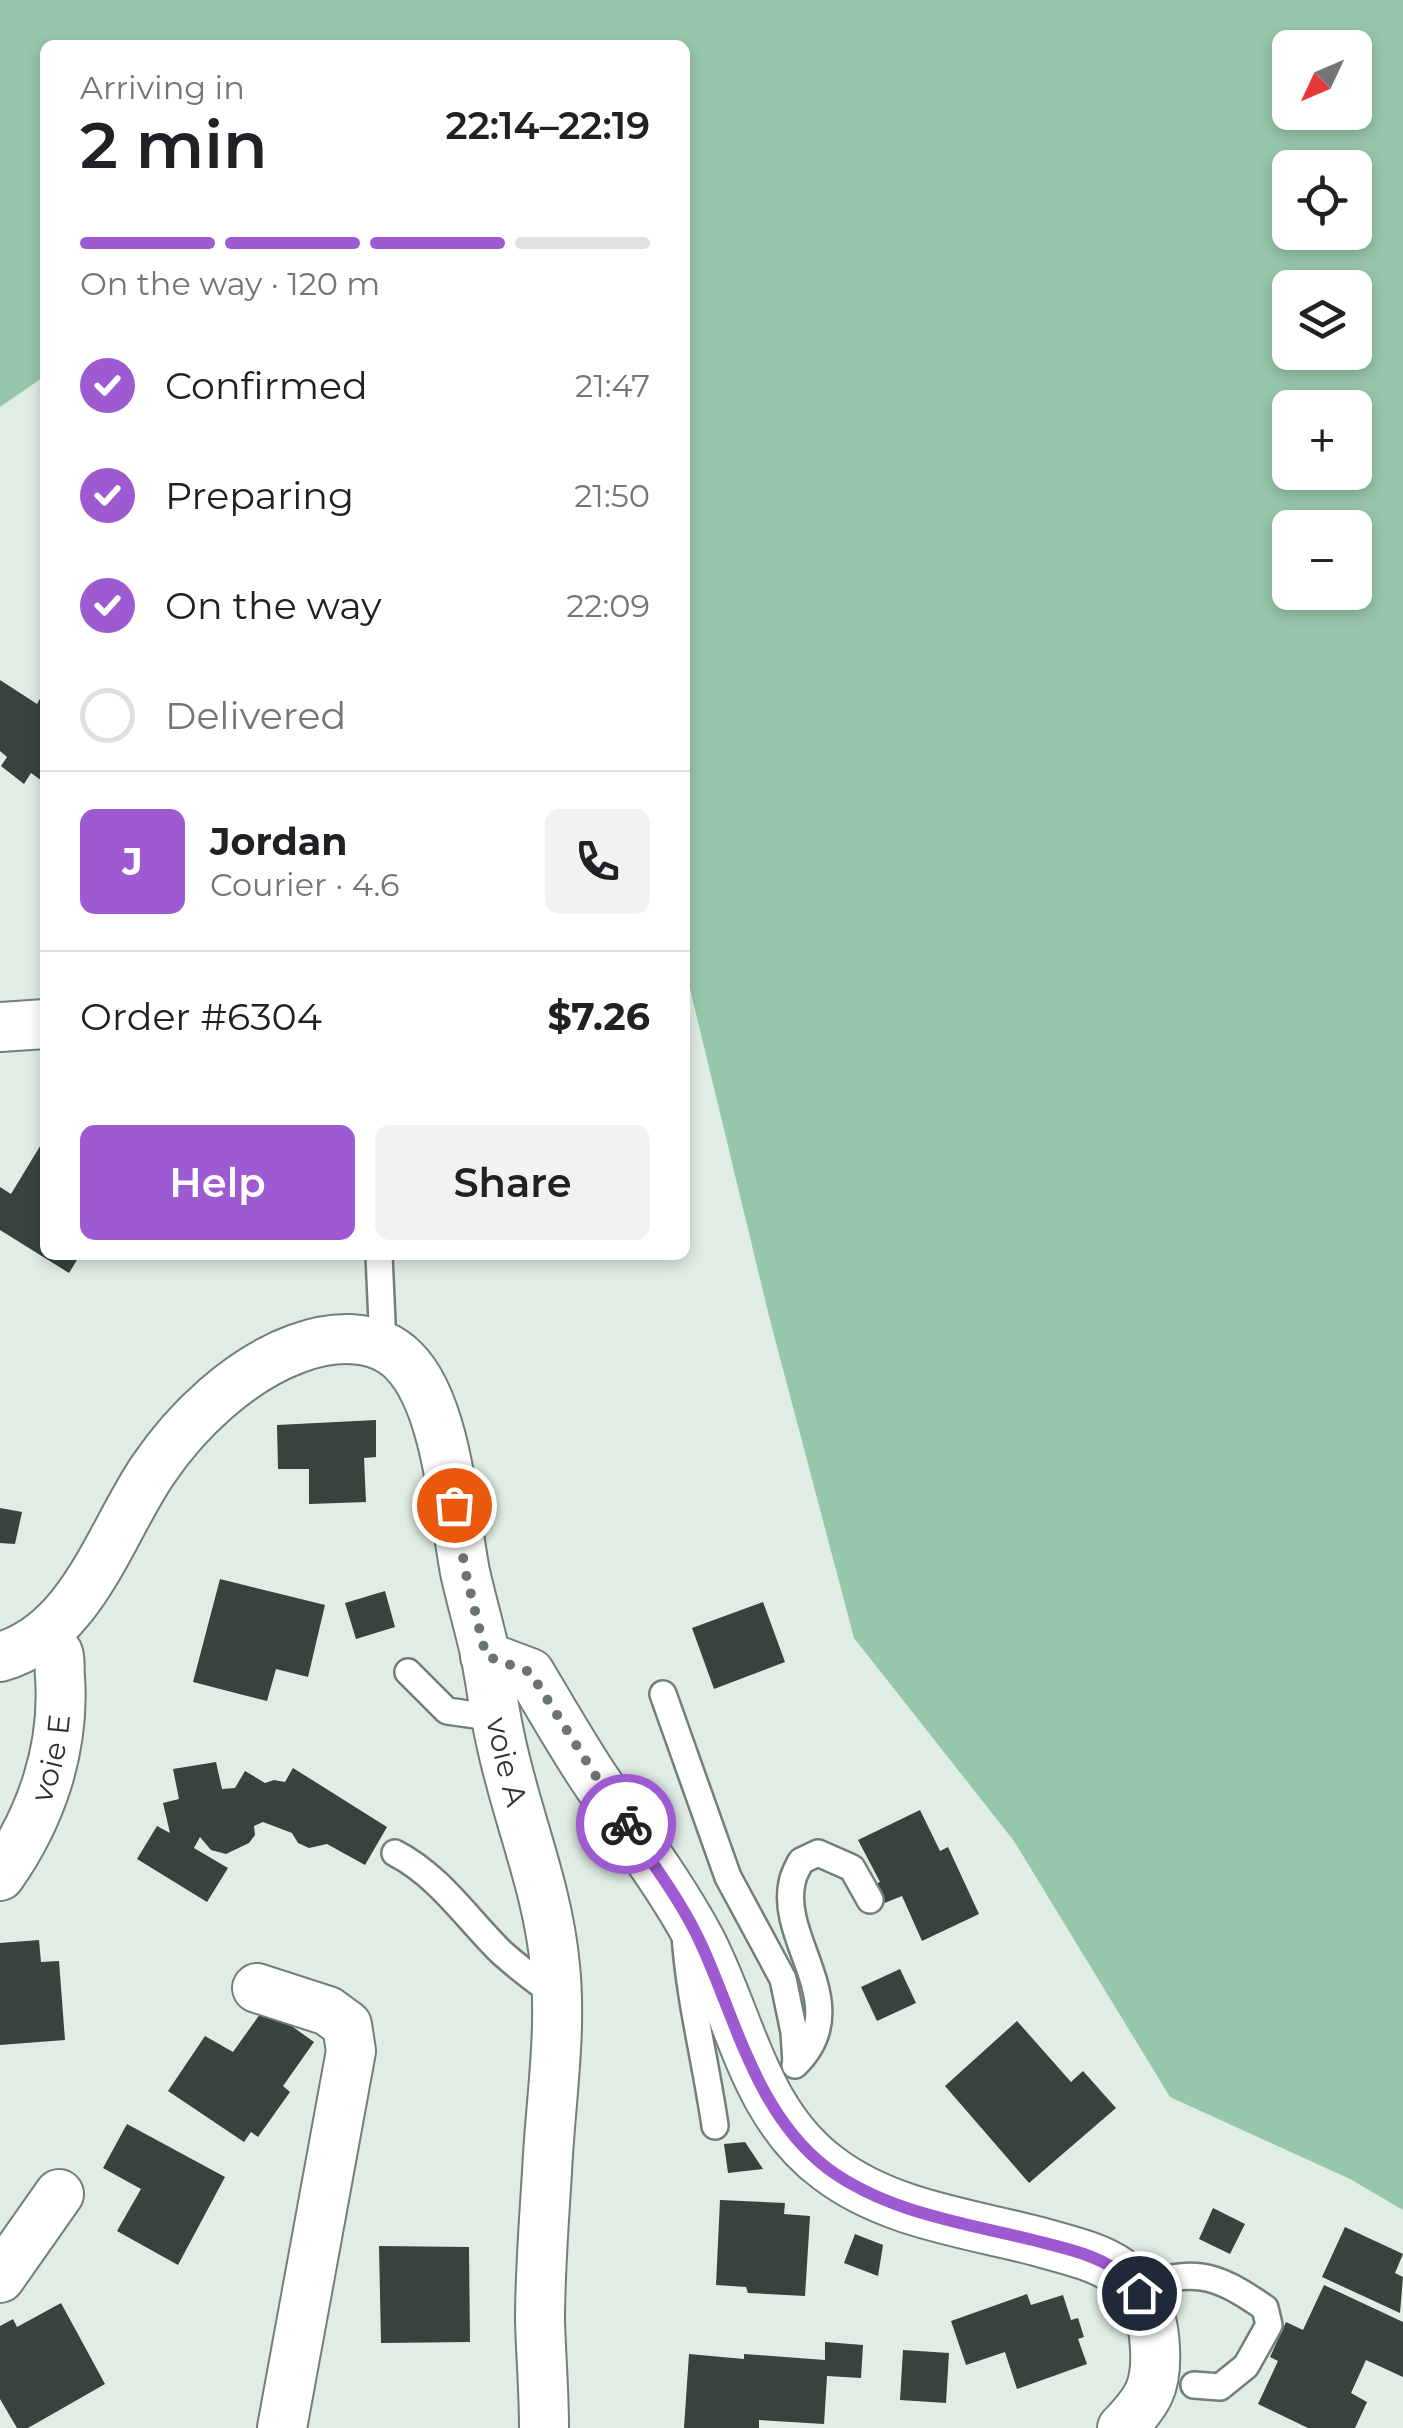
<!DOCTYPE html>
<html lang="en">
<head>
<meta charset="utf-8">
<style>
  body { margin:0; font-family:Montserrat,sans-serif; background:#f2f2f2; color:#202124; height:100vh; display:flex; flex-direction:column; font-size:38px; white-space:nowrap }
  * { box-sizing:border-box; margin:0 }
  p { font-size:32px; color:#757577 }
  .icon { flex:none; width:55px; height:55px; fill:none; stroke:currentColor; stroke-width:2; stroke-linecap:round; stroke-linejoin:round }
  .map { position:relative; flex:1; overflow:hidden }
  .details { position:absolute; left:40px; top:40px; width:650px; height:1220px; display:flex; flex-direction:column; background:#fff; border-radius:15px; box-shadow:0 5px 15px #0003 }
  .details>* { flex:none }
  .needle { width:65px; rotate:226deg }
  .tools { position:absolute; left:1272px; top:30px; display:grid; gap:20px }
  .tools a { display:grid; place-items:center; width:100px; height:100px; border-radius:15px; background:#fff; box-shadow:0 5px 15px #0003; font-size:50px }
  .pin { position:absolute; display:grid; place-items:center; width:85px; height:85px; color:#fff; margin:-42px; border:5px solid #fff; border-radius:50%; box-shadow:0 2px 10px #0007 }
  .courier { position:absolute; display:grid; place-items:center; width:100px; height:100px; margin:-50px; border:8px solid #9e5ad0; border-radius:50%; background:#fff; color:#222; box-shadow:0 2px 12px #0007 }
  .headline em { font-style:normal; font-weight:600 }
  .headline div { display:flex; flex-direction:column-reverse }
  .headline { display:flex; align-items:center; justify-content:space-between; height:170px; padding:0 40px }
  h1 { font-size:65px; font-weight:600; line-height:75px }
  .bar { display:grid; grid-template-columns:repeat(4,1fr); gap:15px 10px; align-content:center; height:120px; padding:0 40px }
  .bar i { height:12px; border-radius:8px; background:#e0e0e0 }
  .bar .on { background:#9e5ad0 }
  .bar p { grid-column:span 4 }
  .line { display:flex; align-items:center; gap:25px; padding:0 40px; border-top:2px solid #e0e0e0 }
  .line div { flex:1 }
  .round { display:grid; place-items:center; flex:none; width:105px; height:105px; border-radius:15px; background:#f2f2f2 }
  ol { padding:0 40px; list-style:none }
  li { display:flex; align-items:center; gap:30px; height:110px }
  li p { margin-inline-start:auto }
  li .icon { padding:10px; border-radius:50%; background:#9e5ad0; color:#fff; stroke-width:4 }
  li:last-child { color:#757577 }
  li i { width:55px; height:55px; border:5px solid #e0e0e0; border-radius:50% }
  .action { display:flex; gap:20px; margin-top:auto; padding:20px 40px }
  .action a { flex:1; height:115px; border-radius:15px; background:#9e5ad0; color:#fff; font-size:40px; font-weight:600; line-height:115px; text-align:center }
  .action a+a { background:#f2f2f2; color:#202124 }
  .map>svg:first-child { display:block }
  .green { fill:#97c7ab; fill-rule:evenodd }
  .building { fill:#37433c }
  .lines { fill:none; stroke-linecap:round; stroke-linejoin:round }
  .lane-casing { stroke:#737f77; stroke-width:30 }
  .street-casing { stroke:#737f77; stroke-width:52 }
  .lane { stroke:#fff; stroke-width:25 }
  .street { stroke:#fff; stroke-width:48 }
  .done { stroke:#6c746f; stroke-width:10; stroke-dasharray:0 18 }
  .route { stroke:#9e5ad0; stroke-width:12 }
  .labels { text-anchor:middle; stroke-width:10; stroke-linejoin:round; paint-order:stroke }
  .street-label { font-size:30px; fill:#2e3330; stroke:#fff }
</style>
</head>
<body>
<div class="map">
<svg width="1403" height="2428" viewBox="0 0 1403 2428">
  <rect width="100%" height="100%" fill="#dfede4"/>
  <path class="green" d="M0 0H1403V2210L1350 2179 1170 2097 1014 1841 854 1638 770 1320 685 968V45H45V376L0 407ZM1290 48H1355V112H1290ZM1290 168H1355V232H1290ZM1290 288H1355V352H1290ZM1290 408H1355V472H1290ZM1290 528H1355V592H1290Z"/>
  <g class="building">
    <path d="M0 680 37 704 45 690V783L31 773 24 784 1 766 7 757 0 751Z"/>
    <path d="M45 1138V1255H80L69 1273 0 1230V1187L11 1194Z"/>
    <path d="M376 1420V1457L364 1458 366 1502 309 1504V1469H278L277 1425Z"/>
    <path d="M0 1508 22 1512 15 1544 0 1543Z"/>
    <path d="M220 1579 325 1605 308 1677 276 1669 267 1701 193 1682Z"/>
    <path d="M385 1591 395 1627 356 1639 345 1603Z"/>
    <path d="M763 1602 785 1662 714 1689 692 1628Z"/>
    <path d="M216 1762 222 1789 235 1788 245 1771 265 1783 274 1780 285 1782 293 1768 387 1827 365 1865 327 1844 309 1848 298 1843 292 1833 263 1822 254 1826 255 1835 249 1843 226 1854 211 1850 200 1837 194 1848 228 1868 207 1902 137 1859 157 1826 170 1833 163 1803 179 1799 173 1769Z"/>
    <path d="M920 1810 940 1851 948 1847 979 1914 922 1941 902 1896 882 1904 871 1886 880 1882 858 1840Z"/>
    <path d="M39 1940 41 1962 59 1961 65 2040 0 2045V1943Z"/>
    <path d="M900 1969 916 2003 877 2021 861 1987Z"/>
    <path d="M265 2007 314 2042 283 2086 290 2092 258 2137 251 2132 244 2142 168 2091 205 2036 233 2052Z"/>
    <path d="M1017 2021 1071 2082 1083 2071 1116 2108 1029 2183 945 2086Z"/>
    <path d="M127 2124 225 2177 178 2265 117 2231 141 2189 103 2168Z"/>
    <path d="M745 2142 763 2169 728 2173 724 2144Z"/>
    <path d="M720 2200 785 2203 784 2214 810 2216 805 2296 748 2293 746 2287 716 2285Z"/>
    <path d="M1213 2208 1245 2224 1230 2254 1199 2239Z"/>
    <path d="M1345 2227 1403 2254 1395 2273 1403 2277 1400 2313 1322 2277Z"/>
    <path d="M855 2234 883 2245 878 2276 844 2263Z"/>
    <path d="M379 2246 469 2247 470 2342 381 2343Z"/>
    <path d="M1324 2285 1403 2322V2377L1366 2360 1351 2393 1367 2402 1355 2428H1308L1258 2404 1278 2361 1270 2357 1286 2322 1303 2330Z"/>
    <path d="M1027 2294 1031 2305 1063 2295 1071 2320 1078 2318 1084 2337 1078 2339 1087 2364 1017 2389 1005 2352 966 2365 951 2321Z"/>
    <path d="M61 2303 105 2384 28 2428H17L0 2399V2326L13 2319 17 2327Z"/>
    <path d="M825 2342 863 2345 861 2378 827 2376 824 2424 759 2420V2428H684L689 2354 744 2359V2354L825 2360Z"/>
    <path d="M903 2350 949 2353 946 2403 900 2400Z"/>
  </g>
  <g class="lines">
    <defs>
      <g id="lane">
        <path d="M379 1255 383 1345"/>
        <path d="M408 1672 447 1711 497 1718"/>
        <path d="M663 1694 728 1877 783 1979 794 2032 796 2063"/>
        <path d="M395 1853C439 1876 465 1916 500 1951 517 1967 537 1981 556 1996"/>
        <path d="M685 1934C689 1999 706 2062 715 2126"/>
        <path d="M795 2065C856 2006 779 1942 792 1883 793 1875 798 1867 801 1861L818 1853 852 1868 870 1900"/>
        <path d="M1133 2286C1196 2271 1210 2270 1265 2308L1269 2325 1246 2366 1220 2387 1194 2385"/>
      </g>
      <g id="street">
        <path d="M0 1027 45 1024"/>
        <path d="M485 1656 530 1673C549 1705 568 1738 588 1769 625 1826 668 1880 700 1940 741 2018 753 2112 828 2168 888 2214 968 2223 1040 2242 1064 2249 1097 2256 1118 2271 1144 2290 1154 2318 1155 2349 1157 2387 1148 2401 1122 2428"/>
        <path id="s1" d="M0 1657C82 1634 110 1533 153 1470 186 1421 239 1370 296 1349 331 1336 376 1332 404 1361 447 1404 454 1514 465 1572 471 1599 479 1626 485 1653 491 1682 494 1712 501 1742 517 1818 548 1888 555 1966 562 2034 550 2105 547 2172 544 2221 540 2271 540 2321 541 2356 544 2392 544 2428"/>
        <path id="s2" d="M0 1876C41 1818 65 1749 60 1677 59 1671 61 1659 58 1653 56 1648 47 1640 43 1636"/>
        <path d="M257 1988 328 2011 347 2025 351 2051 282 2428"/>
        <path d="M0 2278 59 2194"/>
      </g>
    </defs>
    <use href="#lane" class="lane-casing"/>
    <use href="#street" class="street-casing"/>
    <use href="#lane" class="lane"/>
    <use href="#street" class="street"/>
  </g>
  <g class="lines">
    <path class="done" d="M454 1505 466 1574 486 1656 530 1672 626 1824"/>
    <path class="route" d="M626 1824C652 1863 683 1903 702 1946 737 2023 757 2114 827 2168 886 2212 963 2223 1033 2240 1060 2247 1095 2254 1118 2271 1126 2277 1132 2286 1139 2293"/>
  </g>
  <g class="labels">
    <g class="street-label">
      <text dy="10" stroke="none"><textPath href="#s2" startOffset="130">voie E</textPath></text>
      <text dy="10" stroke="none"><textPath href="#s1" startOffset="970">voie A</textPath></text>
    </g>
  </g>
</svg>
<div class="tools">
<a><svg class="needle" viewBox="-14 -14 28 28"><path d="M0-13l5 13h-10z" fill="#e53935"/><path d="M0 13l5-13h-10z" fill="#757577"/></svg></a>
<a><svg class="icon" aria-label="locate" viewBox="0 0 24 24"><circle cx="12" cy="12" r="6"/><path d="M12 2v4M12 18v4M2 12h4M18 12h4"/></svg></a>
<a><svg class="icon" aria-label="layers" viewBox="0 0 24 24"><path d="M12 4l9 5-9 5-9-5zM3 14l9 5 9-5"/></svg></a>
<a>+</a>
<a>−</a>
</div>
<div class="pin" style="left:454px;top:1505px;background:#ea580c"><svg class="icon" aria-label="bag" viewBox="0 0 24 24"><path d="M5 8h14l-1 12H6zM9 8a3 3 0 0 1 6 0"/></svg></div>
<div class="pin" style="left:1139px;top:2293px;background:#1f2937"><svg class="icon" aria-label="home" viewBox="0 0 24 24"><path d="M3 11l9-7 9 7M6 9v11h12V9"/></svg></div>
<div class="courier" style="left:626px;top:1824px"><svg class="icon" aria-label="bike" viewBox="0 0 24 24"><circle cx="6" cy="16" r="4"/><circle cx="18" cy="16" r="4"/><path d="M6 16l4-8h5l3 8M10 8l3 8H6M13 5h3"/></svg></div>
<section class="details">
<div class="headline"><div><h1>2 min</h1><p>Arriving in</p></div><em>22:14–22:19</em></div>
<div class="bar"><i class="on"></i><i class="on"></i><i class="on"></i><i></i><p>On the way · 120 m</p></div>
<ol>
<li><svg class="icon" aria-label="check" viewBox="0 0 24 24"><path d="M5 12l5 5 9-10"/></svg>Confirmed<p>21:47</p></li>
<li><svg class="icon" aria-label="check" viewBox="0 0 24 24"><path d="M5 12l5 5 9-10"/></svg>Preparing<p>21:50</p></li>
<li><svg class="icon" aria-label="check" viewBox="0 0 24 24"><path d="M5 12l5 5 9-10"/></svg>On the way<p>22:09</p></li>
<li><i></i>Delivered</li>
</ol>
<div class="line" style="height:180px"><b class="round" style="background:#9e5ad0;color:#fff">J</b><div><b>Jordan</b><p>Courier · 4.6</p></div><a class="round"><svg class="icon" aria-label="phone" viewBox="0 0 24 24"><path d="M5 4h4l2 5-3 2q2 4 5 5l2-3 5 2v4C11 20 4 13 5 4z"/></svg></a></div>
<div class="line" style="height:130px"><div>Order #6304</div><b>$7.26</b></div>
<div class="action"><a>Help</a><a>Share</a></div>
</section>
</div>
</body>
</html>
